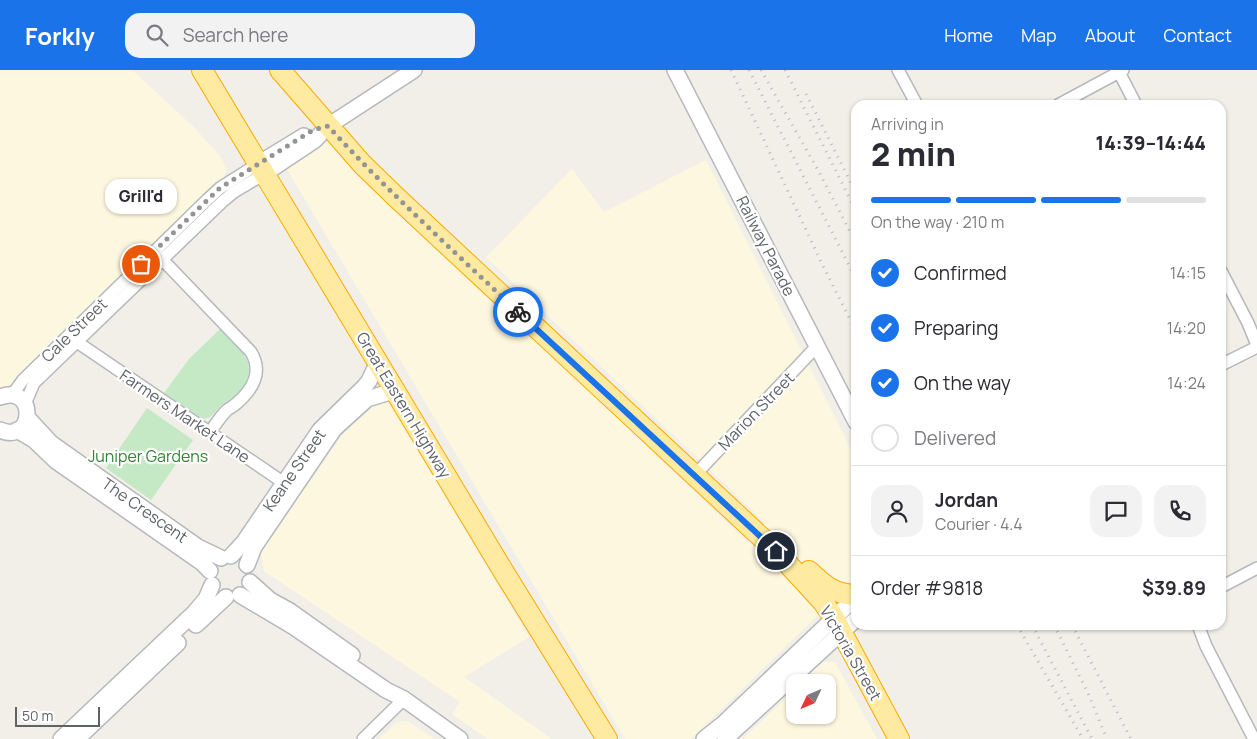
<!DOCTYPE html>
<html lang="en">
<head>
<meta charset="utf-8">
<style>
  body { margin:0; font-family:Manrope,sans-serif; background:#f2f2f3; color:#2b2b33; height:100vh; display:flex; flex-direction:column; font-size:19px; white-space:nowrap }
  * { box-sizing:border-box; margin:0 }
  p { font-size:16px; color:#7c7c81 }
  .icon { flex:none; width:28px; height:28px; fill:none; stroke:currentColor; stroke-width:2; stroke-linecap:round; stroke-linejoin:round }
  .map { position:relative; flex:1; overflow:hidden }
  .side { position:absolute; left:851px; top:30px; width:375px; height:530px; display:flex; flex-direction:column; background:#fff; border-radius:15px; box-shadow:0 1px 4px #0004 }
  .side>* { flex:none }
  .needle { width:32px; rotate:226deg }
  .tools { position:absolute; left:786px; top:604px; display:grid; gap:10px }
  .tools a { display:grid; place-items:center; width:50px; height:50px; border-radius:10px; background:#fff; box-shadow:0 1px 4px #0004; font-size:25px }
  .scale { position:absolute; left:15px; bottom:12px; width:85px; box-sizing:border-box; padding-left:5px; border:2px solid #5f6368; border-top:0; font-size:14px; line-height:18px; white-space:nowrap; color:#5f6368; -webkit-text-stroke:4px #fff; paint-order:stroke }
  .pin { position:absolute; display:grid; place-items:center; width:42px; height:42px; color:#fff; margin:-21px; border:2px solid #fff; border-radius:50%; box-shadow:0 1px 5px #0007 }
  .courier { position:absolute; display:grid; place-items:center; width:50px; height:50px; margin:-25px; border:4px solid #1a73e8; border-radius:50%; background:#fff; color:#222; box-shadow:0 1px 6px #0007 }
  .bubble { position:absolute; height:35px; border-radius:15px; background:#fff; box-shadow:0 1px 4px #0004; font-size:16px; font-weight:800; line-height:35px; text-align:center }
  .head em { font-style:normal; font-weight:800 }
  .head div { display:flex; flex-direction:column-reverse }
  .head { display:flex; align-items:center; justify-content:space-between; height:85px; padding:0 20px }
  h1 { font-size:32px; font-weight:800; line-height:38px }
  .bar { display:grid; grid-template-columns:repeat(4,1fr); gap:8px 5px; align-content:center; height:60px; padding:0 20px }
  .bar i { height:6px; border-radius:4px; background:#e1e1e2 }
  .bar .on { background:#1a73e8 }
  .bar p { grid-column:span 4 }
  .line { display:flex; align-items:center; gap:12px; padding:0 20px; border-top:1px solid #e1e1e2 }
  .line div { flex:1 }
  .round { display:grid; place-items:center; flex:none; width:52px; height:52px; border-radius:15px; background:#f2f2f3 }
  ol { padding:0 20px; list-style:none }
  li { display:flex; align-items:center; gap:15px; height:55px }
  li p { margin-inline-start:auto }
  li .icon { padding:5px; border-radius:50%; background:#1a73e8; color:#fff; stroke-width:4 }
  li:last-child { color:#7c7c81 }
  li i { width:28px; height:28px; border:2px solid #e1e1e2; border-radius:50% }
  header { display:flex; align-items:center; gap:30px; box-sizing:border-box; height:70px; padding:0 25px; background:#1a73e8; color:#fff }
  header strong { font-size:24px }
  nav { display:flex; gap:28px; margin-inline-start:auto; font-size:18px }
  .search { width:350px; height:45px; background:#f2f2f3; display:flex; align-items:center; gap:12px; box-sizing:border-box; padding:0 18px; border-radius:15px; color:#7c7c81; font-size:19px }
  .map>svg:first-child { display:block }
  .commercial { fill:#fef7e0 }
  .green { fill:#c5e8c5 }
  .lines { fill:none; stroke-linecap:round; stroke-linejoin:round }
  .minor-casing { stroke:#b5b8bc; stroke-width:14 }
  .tertiary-casing { stroke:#b5b8bc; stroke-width:18 }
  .trunk-casing { stroke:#f9ab00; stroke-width:22 }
  .minor { stroke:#fff; stroke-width:11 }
  .tertiary { stroke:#fff; stroke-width:15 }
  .trunk { stroke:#feeaa1; stroke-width:20 }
  .rail { stroke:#b6b7b8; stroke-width:3; stroke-dasharray:1 6; stroke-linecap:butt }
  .done { stroke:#929495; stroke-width:5; stroke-dasharray:0 9 }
  .route { stroke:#1a73e8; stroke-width:6 }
  .labels { text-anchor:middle; stroke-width:4.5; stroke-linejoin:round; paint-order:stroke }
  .street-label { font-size:16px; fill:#5f6368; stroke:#fff }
  .park-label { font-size:16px; fill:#348238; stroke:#fff }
</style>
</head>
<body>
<header>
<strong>Forkly</strong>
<div class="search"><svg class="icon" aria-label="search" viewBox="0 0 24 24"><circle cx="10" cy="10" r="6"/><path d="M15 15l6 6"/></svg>Search here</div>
<nav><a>Home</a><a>Map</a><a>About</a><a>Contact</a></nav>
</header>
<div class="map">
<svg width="1257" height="669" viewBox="0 0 1257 669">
  <rect width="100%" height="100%" fill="#f1efe8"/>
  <g class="commercial">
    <path d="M0 0H132L195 58 219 85 227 99 220 118 23 310 0 327Z"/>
    <path d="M327 71 747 472 766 453 486 187 572 99 604 142 706 90 856 389V508L691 669H625L285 96Z"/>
    <path d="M385 326 529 567 464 607 552 669H488L452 644 460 632 264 501 261 483 306 417 343 364Z"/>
    <path d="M823 592H835L877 669H743L795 619V645H828V612H802Z"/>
    <path d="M408 651 434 669H379L397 652Z"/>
  </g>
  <g class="green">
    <path d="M220 259C239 280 266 296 237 325 233 328 228 330 224 333 217 338 213 349 203 349L164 323 189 289Z"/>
    <path d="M147 338 193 370 151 430 106 398Z"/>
  </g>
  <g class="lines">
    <defs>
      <g id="minor">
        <path d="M898 0 917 35"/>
        <path d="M1119 2 1136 35"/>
        <path d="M1058 35 1123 0"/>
        <path d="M157 184 251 282C263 302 253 319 237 333 234 336 230 338 227 340 220 347 215 355 210 362"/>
        <path d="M1221 201 1248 253 1257 275"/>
        <path d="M77 272 290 417"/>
        <path d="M1221 295 1257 277"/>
        <path d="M12 325 23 310 207 130 220 118 258 94"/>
        <path d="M25 334 34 313 223 131 234 122 264 104"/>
        <path d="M694 406 817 276"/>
        <path d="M1221 517 1257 498"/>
        <path d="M1198 555 1206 576 1254 669"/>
        <path d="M363 669 404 629"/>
      </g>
      <g id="tertiary">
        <path d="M675 0 856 352"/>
        <path d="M258 94 304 66"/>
        <path d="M264 104 315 70 328 56 414 0"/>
        <path d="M0 327C37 313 35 375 0 360"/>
        <path d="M27 347 51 373 198 477 221 488"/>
        <path d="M17 360 34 370 56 391 201 492 210 501"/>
        <path d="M231 486 244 472 320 360 364 317 369 311 378 292"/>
        <path d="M247 495 254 477 334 359 367 329 390 322 396 323"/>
        <path d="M250 512 270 530 290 541 352 585"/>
        <path d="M240 525 294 557 386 620 404 629 460 669"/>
        <path d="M196 555 226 527"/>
        <path d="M61 669 194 543 206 529 212 515"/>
        <path d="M77 669 178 573"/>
        <path d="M704 669 723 654 856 527"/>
        <path d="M725 669 856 549"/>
      </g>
      <g id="trunk">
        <path d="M202 0 505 504 607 669"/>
        <path d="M280 0 362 94 396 127 776 481 823 532 834 548 899 669"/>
        <path d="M809 501C826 517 834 524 856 525"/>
      </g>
    </defs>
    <use href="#minor" class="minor-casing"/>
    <use href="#tertiary" class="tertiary-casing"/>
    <use href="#trunk" class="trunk-casing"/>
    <use href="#minor" class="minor"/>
    <use href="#tertiary" class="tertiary"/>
    <use href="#trunk" class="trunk"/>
    <g class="rail">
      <path d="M731 0 822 194 856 261"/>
      <path d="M749 0 856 209"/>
      <path d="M761 0 818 100 856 173"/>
      <path d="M785 0 856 141"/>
      <path d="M806 24 856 123"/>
      <path d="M1017 555 1083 669"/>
      <path d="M1032 555 1092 669"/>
      <path d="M1054 555 1088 623 1107 669"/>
      <path d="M1072 555 1131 669"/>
    </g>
  </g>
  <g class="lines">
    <path class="done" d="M141 194 220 118 313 60 328 56C388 122 454 181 518 242"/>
    <path class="route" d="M518 242 776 481"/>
  </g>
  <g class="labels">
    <g class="street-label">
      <text transform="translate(766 176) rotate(63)" y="6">Railway Parade</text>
      <text transform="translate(74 260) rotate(-44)" y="6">Cale Street</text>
      <text transform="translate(404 335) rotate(59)" y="6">Great Eastern Highway</text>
      <text transform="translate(756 341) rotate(-46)" y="6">Marion Street</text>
      <text transform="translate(185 346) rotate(34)" y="6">Farmers Market Lane</text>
      <text transform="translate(294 400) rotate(-55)" y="6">Keane Street</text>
      <text transform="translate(145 440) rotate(35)" y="6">The Crescent</text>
      <text transform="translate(851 583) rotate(60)" y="6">Victoria Street</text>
    </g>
    <g class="park-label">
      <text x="148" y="392">Juniper Gardens</text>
    </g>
  </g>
</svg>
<div class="tools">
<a><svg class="needle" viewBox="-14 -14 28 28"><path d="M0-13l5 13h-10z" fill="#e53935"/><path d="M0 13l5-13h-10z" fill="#7c7c81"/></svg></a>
</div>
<div class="scale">50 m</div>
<div class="pin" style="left:141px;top:194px;background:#ea580c"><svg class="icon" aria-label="bag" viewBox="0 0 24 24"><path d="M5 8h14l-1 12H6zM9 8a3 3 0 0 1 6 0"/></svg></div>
<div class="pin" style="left:776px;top:481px;background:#1f2937"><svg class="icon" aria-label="home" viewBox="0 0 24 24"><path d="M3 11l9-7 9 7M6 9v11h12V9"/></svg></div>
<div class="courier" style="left:518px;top:242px"><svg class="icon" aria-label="bike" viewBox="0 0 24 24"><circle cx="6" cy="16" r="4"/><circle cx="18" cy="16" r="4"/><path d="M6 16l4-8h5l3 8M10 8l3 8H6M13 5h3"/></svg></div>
<div class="bubble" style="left:105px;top:109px;width:72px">Grill'd</div>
<section class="side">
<div class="head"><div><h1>2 min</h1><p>Arriving in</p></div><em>14:39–14:44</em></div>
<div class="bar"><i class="on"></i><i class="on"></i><i class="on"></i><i></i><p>On the way · 210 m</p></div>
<ol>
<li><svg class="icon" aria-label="check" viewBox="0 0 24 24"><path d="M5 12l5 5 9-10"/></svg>Confirmed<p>14:15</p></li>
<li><svg class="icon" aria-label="check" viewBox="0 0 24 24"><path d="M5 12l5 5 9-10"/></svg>Preparing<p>14:20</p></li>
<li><svg class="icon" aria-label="check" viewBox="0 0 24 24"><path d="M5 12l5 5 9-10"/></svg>On the way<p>14:24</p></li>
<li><i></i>Delivered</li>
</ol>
<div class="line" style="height:90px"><a class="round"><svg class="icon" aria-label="person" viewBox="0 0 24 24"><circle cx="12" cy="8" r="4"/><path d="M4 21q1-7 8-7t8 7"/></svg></a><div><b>Jordan</b><p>Courier · 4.4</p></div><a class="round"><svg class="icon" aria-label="chat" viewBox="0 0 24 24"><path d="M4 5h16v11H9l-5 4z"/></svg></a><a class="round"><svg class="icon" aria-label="phone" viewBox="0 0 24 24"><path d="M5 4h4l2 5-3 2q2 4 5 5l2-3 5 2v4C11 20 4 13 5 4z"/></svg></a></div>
<div class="line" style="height:65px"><div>Order #9818</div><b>$39.89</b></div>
</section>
</div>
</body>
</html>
